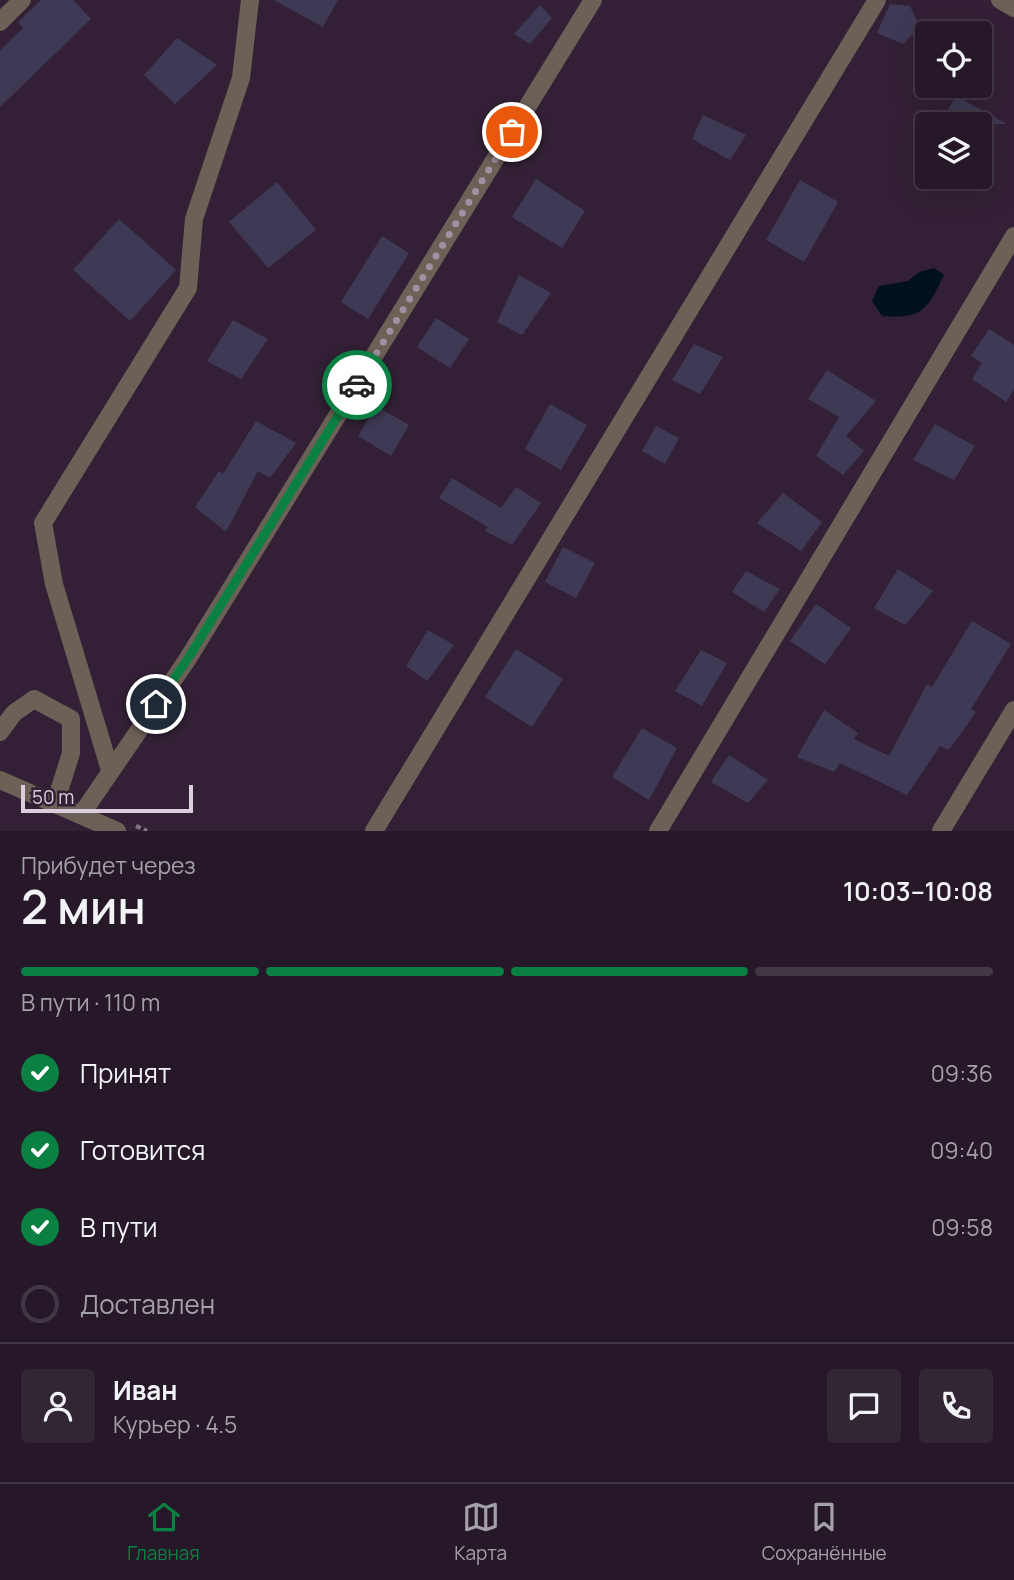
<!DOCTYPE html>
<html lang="ru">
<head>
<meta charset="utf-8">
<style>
  body { margin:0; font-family:Manrope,sans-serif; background:#322534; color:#f1f3f6; height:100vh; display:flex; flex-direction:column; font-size:26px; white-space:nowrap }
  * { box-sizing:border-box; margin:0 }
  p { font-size:23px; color:#a4a0a8 }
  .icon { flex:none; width:38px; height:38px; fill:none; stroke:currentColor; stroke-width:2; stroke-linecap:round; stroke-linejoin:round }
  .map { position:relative; height:831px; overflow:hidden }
  .details { display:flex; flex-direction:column; background:#261828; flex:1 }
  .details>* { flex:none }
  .buttons { position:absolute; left:915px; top:21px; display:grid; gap:14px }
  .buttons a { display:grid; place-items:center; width:77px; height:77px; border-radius:7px; background:#261828; box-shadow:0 7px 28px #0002,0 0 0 2px #423745; font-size:35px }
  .scale { position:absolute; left:21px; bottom:18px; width:172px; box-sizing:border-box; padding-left:7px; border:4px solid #dbcedc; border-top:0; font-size:19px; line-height:24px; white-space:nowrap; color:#dbcedc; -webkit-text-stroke:5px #332036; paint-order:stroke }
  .pin { position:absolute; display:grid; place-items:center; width:60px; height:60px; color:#fff; margin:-30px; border:4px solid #fff; border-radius:50%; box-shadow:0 2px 7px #0007 }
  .courier { position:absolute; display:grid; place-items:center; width:70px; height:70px; margin:-35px; border:5px solid #0b8043; border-radius:50%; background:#fff; color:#222; box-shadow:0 2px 9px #0007 }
  .head em { font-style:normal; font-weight:600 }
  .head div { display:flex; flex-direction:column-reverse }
  .head { display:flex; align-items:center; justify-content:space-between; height:119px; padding:0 21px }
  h1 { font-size:46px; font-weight:600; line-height:52px }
  .bar { display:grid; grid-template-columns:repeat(4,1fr); gap:10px 7px; align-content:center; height:84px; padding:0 21px }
  .bar i { height:9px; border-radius:5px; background:#423745 }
  .bar .active { background:#0b8043 }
  .bar p { grid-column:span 4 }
  .line { display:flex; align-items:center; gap:18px; padding:0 21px; border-top:2px solid #423745 }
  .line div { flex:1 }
  .round { display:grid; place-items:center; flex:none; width:74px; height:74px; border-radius:7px; background:#322534 }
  ol { padding:0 21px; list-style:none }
  li { display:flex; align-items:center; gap:21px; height:77px }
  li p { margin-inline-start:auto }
  li .icon { padding:7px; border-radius:50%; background:#0b8043; color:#fff; stroke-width:4 }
  li:last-child { color:#a4a0a8 }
  li i { width:38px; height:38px; border:4px solid #423745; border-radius:50% }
  .tabs { display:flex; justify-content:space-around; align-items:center; height:98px; border-top:2px solid #423745; background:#261828; font-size:19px; color:#a4a0a8 }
  .tabs a { display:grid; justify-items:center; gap:4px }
  .tabs .active { color:#0b8043 }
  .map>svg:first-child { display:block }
  .water { fill:#00101c }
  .building { fill:#3e3a55 }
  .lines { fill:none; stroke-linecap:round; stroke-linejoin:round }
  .path { stroke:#827284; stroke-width:4.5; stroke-dasharray:5 3.5; stroke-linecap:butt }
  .minor { stroke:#6c6156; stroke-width:18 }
  .done { stroke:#a091a2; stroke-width:7; stroke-dasharray:0 12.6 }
  .route { stroke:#0b8043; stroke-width:9 }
</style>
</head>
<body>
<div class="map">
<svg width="1014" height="831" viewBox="0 0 1014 831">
  <rect width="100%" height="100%" fill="#332036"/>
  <path class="water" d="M934 268 944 275C927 310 923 319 882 316L872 301 879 286 908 281 919 272Z"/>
  <g class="building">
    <path d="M41 0H73L91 19 0 107V51L23 28 18 22Z"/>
    <path d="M274 0H338L323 27Z"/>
    <path d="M890 4 910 6 920 27 903 44 877 33Z"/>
    <path d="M540 5 552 18 530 44 514 34Z"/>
    <path d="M177 38 217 65 175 104 144 75Z"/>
    <path d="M956 96 1007 124H940Z"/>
    <path d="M703 115 746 135 730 160 692 139Z"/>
    <path d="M536 179 585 211 562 248 512 217Z"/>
    <path d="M800 180 838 202 804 262 766 240Z"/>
    <path d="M277 182 316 230 268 268 229 222Z"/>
    <path d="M119 219 176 270 130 321 73 270Z"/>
    <path d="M382 236 409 253 368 319 341 302Z"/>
    <path d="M519 275 551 293 522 335 497 322Z"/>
    <path d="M436 318 469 339 450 368 417 347Z"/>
    <path d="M233 320 268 339 241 379 207 361Z"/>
    <path d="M989 329 1014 345V389L1006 402 972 379 982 363 971 356Z"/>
    <path d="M694 344 723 357 700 394 672 380Z"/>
    <path d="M827 370 876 401 846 436 864 451 843 475 816 456 839 417 808 399Z"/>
    <path d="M550 404 587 425 561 470 525 449Z"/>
    <path d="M376 406 409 425 391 456 358 436Z"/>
    <path d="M256 421 296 443 270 478 258 471 226 532 195 507 219 471 223 474Z"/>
    <path d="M935 424 975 446 954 480 913 460Z"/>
    <path d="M656 426 679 438 665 464 642 451Z"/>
    <path d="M452 478 501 508 516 487 541 503 512 545 485 531 488 527 439 498Z"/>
    <path d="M783 493 822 522 801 551 757 523Z"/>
    <path d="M563 547 595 563 576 598 545 582Z"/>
    <path d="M898 569 933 591 905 625 874 608Z"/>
    <path d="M746 571 780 589 764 612 732 592Z"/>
    <path d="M816 604 851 628 825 664 790 641Z"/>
    <path d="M972 621 1011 644 971 709 976 712 949 750 940 746 907 795 840 763 834 772 797 757 824 710 858 733 854 739 889 756 927 684 932 687Z"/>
    <path d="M428 630 454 645 427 681 406 666Z"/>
    <path d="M516 649 563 679 532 727 485 697Z"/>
    <path d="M701 650 727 663 702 706 675 691Z"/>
    <path d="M642 728 677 748 649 800 612 777Z"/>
    <path d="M729 755 768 780 748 803 711 782Z"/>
  </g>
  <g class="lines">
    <path class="path" d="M136 826 147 831"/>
    <g class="minor">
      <path d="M1000 0 1014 8"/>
      <path d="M0 22 22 0"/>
      <path d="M0 732 14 713 34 699 71 719V753L55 804"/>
      <path d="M110 770 54 584 43 523 188 288 194 219 241 78 250 0"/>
      <path d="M0 780 117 831"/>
      <path d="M81 815 187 660 593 0"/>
      <path d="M374 831 877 0"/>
      <path d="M658 831 1014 236"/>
      <path d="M941 831 1014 710"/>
    </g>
  </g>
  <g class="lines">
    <path class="done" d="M357 385 512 132"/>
    <path class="route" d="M156 704 187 660 357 385"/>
  </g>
</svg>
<div class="buttons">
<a><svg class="icon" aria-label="locate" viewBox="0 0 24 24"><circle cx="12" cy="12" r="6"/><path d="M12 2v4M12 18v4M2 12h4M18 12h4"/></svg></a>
<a><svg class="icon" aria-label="layers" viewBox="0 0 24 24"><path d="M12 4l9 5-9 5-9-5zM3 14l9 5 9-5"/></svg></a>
</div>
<div class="scale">50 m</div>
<div class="pin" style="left:512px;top:132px;background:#ea580c"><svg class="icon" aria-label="bag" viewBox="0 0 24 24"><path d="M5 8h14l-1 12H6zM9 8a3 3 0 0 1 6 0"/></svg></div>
<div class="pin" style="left:156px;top:704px;background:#1f2937"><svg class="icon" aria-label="home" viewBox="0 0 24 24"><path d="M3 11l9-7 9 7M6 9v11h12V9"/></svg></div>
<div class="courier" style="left:357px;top:385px"><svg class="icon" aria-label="car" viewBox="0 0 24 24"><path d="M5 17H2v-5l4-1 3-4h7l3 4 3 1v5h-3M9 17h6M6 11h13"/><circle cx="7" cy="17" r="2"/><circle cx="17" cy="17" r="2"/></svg></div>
</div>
<section class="details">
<div class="head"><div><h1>2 мин</h1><p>Прибудет через</p></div><em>10:03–10:08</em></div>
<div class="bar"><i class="active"></i><i class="active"></i><i class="active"></i><i></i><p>В пути · 110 m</p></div>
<ol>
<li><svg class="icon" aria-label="check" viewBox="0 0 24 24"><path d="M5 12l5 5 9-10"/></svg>Принят<p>09:36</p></li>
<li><svg class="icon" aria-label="check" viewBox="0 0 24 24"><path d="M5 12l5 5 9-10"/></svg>Готовится<p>09:40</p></li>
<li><svg class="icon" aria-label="check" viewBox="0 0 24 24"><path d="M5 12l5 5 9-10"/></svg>В пути<p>09:58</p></li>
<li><i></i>Доставлен</li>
</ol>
<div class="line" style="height:126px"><a class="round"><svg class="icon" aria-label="person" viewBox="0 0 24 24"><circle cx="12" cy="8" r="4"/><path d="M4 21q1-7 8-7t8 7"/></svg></a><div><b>Иван</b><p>Курьер · 4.5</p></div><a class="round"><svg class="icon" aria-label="chat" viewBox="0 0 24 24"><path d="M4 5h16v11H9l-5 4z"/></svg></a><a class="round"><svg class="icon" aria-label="phone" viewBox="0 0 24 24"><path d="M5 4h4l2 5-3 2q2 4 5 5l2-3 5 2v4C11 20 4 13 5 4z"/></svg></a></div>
</section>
<nav class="tabs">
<a class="active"><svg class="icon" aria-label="home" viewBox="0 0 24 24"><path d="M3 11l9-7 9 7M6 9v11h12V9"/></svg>Главная</a>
<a><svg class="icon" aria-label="map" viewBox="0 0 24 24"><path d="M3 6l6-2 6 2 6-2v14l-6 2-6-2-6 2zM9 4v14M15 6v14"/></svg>Карта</a>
<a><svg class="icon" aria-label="saved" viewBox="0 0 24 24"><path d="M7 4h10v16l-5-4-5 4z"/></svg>Сохранённые</a>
</nav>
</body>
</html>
